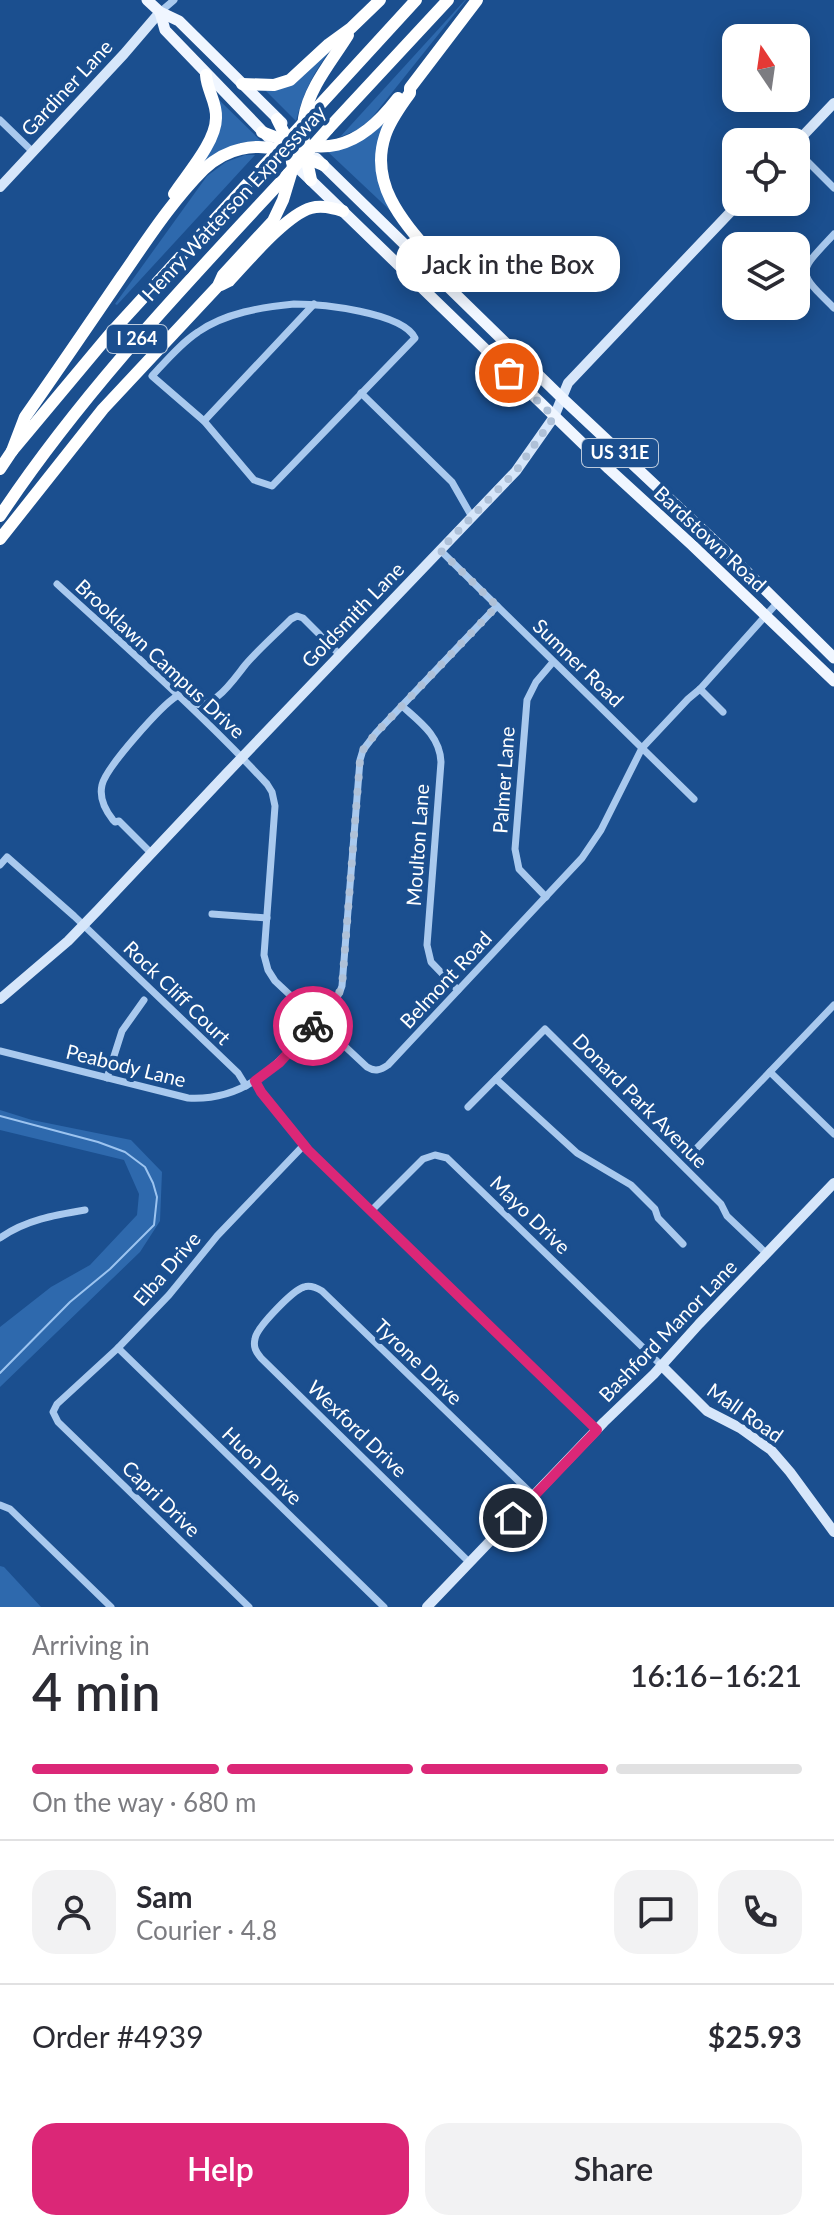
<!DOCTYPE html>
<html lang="en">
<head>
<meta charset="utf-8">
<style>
  body { margin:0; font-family:Lato,sans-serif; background:#f2f2f3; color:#2b2b33; height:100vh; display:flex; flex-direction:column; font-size:30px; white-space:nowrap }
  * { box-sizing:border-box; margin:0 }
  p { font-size:26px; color:#7c7c81 }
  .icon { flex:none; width:44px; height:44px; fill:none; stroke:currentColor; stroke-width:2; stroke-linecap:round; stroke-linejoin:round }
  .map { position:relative; height:1607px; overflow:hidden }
  .sheet { display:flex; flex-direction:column; background:#fff; flex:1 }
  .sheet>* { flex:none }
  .needle { width:52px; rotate:347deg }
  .buttons { position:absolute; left:722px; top:24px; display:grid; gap:16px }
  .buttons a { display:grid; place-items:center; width:88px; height:88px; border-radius:16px; background:#fff; box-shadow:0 4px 20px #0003; font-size:40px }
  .pin { position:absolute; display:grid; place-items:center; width:68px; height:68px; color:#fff; margin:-34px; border:4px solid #fff; border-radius:50%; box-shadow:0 2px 8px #0007 }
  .courier { position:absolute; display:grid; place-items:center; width:80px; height:80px; margin:-40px; border:6px solid #db2777; border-radius:50%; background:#fff; color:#222; box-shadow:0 2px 10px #0007 }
  .bubble { position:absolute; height:56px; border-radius:24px; background:#fff; box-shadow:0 4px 20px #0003; font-size:26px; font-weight:600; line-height:56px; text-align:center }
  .headline em { font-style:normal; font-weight:600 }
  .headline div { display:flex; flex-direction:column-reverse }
  .headline { display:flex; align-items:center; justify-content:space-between; height:136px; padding:0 32px }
  h1 { font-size:52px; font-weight:600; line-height:60px }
  .bar { display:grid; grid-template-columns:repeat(4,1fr); gap:12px 8px; align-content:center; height:96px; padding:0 32px }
  .bar i { height:10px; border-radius:6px; background:#e1e1e2 }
  .bar .current { background:#db2777 }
  .bar p { grid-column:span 4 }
  .line { display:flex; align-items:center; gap:20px; padding:0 32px; border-top:2px solid #e1e1e2 }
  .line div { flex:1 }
  .round { display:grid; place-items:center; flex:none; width:84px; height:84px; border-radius:24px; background:#f2f2f3 }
  .primary-button { display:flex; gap:16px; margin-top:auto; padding:16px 32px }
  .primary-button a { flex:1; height:92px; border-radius:24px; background:#db2777; color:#fff; font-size:32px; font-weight:600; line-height:92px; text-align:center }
  .primary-button a+a { background:#f2f2f3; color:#2b2b33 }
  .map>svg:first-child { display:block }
  .green { fill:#2e69ad }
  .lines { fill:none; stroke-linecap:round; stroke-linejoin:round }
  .stream { stroke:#9cc4f0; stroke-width:2 }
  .street { stroke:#a9c9ee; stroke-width:7 }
  .secondary { stroke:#d6e6fa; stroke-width:10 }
  .primary { stroke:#f0f6ff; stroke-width:11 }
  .highway { stroke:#fff; stroke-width:12 }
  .highway-bridge { stroke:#fff; stroke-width:12 }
  .done { stroke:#afc1d8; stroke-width:8; stroke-dasharray:0 14.4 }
  .route { stroke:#db2777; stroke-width:10 }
  .labels { text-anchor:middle; stroke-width:8; stroke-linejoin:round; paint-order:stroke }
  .shield { fill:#1b4f8f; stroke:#bbcadd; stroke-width:2 }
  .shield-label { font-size:18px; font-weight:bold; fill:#fff }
  .street-label { font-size:20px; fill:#fff; stroke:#1b4f8f }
</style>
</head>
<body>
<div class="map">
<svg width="834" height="1607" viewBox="0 0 834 1607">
  <rect width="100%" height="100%" fill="#1b4f8f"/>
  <g class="green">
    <path d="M465 0H466L370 120 357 130 340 137Z"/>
    <path d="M332 48C314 71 303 93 296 121L266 91 277 90Z"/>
    <path d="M216 97 261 141 239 143 201 164Z"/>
    <path d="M386 121 379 143 395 215 327 151C352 147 368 139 386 121Z"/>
    <path d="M245 155H255L117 305 115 304 207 176 226 162Z"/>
    <path d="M0 1110 32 1120 131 1140 162 1172 160 1221 140 1252 0 1387V1327L51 1287 90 1265 137 1215 139 1194 124 1160 0 1130Z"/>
    <path d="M0 1566 4 1567 41 1607H0Z"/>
  </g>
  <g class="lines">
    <path class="stream" d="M0 1116 98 1142 125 1152 145 1167 153 1183 157 1197 154 1225 110 1269 70 1302 0 1373"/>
    <g class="street">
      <path d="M160 12 174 0"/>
      <path d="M0 120 33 152"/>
      <path d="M796 150 834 188"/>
      <path d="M834 234C798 273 795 270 834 308"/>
      <path d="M294 304C321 304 402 312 415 338L272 486 254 480 204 421 152 376C166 361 180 344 198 332 225 313 262 307 294 304Z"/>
      <path d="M361 393 452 482 472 517"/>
      <path d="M204 421 314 304"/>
      <path d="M440 550 694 799"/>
      <path d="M57 584C128 649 201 713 267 784L272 792 275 806 264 955 268 970 275 981 367 1067C375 1072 381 1070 388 1065L582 858 601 830 642 748 688 699 700 689 778 602"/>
      <path d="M700 689 723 712"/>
      <path d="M188 702C212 714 233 680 246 664 260 648 276 634 291 619L297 616 303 618 340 655"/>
      <path d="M402 706C420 722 440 736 441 762L427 945 431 962 458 990"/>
      <path d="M151 853 119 821 115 822 113 820C105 810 99 798 102 785 106 767 162 705 177 696"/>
      <path d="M0 865 7 857 74 916 238 1073 246 1086"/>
      <path d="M546 897 519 869 515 849 527 700 536 682 553 662"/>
      <path d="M212 914 267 918"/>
      <path d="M0 1051 188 1098C245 1101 273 1068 309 1030 322 1016 336 1005 342 986L360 760 363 750 376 733 497 606"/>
      <path d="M770 1072 834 1134"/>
      <path d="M107 1078 122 1031 144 1000"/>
      <path d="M496 1079 577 1153 631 1185 655 1209 658 1218 683 1244"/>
      <path d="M255 1081 270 1104 308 1150 597 1430"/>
      <path d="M468 1107 545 1029 721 1204 727 1216 767 1254"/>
      <path d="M695 1150 834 1005"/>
      <path d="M371 1211 423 1159 435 1155 447 1158 661 1365"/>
      <path d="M0 1238C25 1220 55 1215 85 1210"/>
      <path d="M118 1348 384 1607"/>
      <path d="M0 1505 10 1509 111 1607"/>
      <path d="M470 1563 261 1358C256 1352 253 1347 255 1339 256 1328 293 1290 304 1287 310 1285 317 1288 322 1291L534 1496"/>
      <path d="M249 1607 58 1422 53 1412 57 1404 118 1348 169 1295 217 1236 304 1145"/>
    </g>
    <g class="secondary">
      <path d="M796 143 834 103"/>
      <path d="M0 187 124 54 160 12"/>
      <path d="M0 999 68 941 98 910 227 773 516 471 554 417 568 383 740 202"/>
      <path d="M661 1365 707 1411 740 1428 771 1450 790 1472 834 1532"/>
      <path d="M427 1607 604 1422 654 1374 699 1324 834 1183"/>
    </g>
    <g class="primary">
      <path d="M147 0 160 12 179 21 282 123"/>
      <path d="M160 12 165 30 268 137"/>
      <path d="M316 158 561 397 738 563 834 658"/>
      <path d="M291 161 609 469 692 545 834 681"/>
    </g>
    <g class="highway">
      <path d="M242 84 274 85 290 80 329 44 351 28 380 0"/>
      <path d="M317 108 416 0"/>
      <path d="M328 129 448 0"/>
      <path d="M262 132C324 157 356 152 398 98"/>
      <path d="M311 180C307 160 301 139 304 118 309 87 332 61 348 35"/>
      <path d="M174 194C187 174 216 142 216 118 217 102 207 91 206 75"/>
      <path d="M444 282V269C413 231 367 191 385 136 390 120 401 106 410 93V88L477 0"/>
      <path d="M221 285 229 281C247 262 286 215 311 208 322 205 332 208 343 211"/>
      <path d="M12 451 25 417C58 370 90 323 122 276 147 240 172 201 204 169 214 160 227 152 241 149 270 142 297 154 323 165"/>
      <path d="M0 469 12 451 109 335 272 157"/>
      <path d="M0 516C83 391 187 283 288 174"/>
      <path d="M0 539 103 409 218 286 223 275 273 221 283 200 293 167 289 143 277 119"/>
    </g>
    <g class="highway-bridge">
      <path d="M272 157 317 108"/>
      <path d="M288 174 328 129"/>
    </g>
  </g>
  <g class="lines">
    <path class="done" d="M313 1026 336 1000 342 986 360 760 363 750 376 733 497 606 440 550 516 471 554 417 509 373"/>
    <path class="route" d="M313 1026 279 1063 255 1081 261 1092 308 1150 597 1430 513 1518"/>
  </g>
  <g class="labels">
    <g class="shield">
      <rect x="107" y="325" width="60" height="28" rx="6"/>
      <rect x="582" y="439" width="76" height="28" rx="6"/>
    </g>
    <g class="shield-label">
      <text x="137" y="345">I 264</text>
      <text x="620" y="459">US 31E</text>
    </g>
    <g class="street-label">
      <text transform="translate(67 88) rotate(-47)" y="7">Gardiner Lane</text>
      <text transform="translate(234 203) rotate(-47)" y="7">Henry Watterson Expressway</text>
      <text transform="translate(710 539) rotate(43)" y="7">Bardstown Road</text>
      <text transform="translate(353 615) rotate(-46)" y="7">Goldsmith Lane</text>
      <text transform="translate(160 659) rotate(43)" y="7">Brooklawn Campus Drive</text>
      <text transform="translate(578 663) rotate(44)" y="7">Sumner Road</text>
      <text transform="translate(504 780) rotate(-86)" y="7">Palmer Lane</text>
      <text transform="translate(418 845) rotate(-86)" y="7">Moulton Lane</text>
      <text transform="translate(446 980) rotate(-47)" y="7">Belmont Road</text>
      <text transform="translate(177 993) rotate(44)" y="7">Rock Cliff Court</text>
      <text transform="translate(126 1066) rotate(14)" y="7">Peabody Lane</text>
      <text transform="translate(640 1101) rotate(45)" y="7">Donard Park Avenue</text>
      <text transform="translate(530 1215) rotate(44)" y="7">Mayo Drive</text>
      <text transform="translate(167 1269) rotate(-49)" y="7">Elba Drive</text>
      <text transform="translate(668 1331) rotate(-46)" y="7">Bashford Manor Lane</text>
      <text transform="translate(418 1362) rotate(44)" y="7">Tyrone Drive</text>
      <text transform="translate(745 1413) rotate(35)" y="7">Mall Road</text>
      <text transform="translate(357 1429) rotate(44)" y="7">Wexford Drive</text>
      <text transform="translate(262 1466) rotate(44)" y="7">Huon Drive</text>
      <text transform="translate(161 1499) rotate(44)" y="7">Capri Drive</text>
    </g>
  </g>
</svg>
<div class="buttons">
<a><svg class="needle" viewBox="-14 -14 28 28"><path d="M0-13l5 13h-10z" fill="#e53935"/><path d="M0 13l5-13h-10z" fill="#7c7c81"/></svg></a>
<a><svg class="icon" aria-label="locate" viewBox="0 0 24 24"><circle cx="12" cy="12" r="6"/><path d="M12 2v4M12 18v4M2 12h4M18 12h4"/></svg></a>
<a><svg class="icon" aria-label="layers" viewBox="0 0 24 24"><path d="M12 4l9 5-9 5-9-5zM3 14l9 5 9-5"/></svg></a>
</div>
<div class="pin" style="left:509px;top:373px;background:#ea580c"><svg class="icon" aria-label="bag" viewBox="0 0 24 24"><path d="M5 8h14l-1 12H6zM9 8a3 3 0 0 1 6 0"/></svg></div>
<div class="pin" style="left:513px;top:1518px;background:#1f2937"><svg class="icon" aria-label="home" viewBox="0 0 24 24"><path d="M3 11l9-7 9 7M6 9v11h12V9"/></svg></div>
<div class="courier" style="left:313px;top:1026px"><svg class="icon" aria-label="bike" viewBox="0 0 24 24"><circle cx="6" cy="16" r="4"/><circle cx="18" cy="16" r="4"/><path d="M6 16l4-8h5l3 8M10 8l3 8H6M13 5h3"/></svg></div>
<div class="bubble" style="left:396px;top:236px;width:224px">Jack in the Box</div>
</div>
<section class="sheet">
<div class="headline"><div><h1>4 min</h1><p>Arriving in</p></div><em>16:16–16:21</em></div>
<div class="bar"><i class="current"></i><i class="current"></i><i class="current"></i><i></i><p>On the way · 680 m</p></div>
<div class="line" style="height:144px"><a class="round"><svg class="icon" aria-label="person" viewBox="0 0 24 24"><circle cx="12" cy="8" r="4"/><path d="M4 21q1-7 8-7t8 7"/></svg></a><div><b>Sam</b><p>Courier · 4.8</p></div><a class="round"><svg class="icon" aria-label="chat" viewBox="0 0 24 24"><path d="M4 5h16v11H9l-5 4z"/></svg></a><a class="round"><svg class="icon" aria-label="phone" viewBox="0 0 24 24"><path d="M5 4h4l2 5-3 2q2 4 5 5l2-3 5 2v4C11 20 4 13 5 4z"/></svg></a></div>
<div class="line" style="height:104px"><div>Order #4939</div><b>$25.93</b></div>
<div class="primary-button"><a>Help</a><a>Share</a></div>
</section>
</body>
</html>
